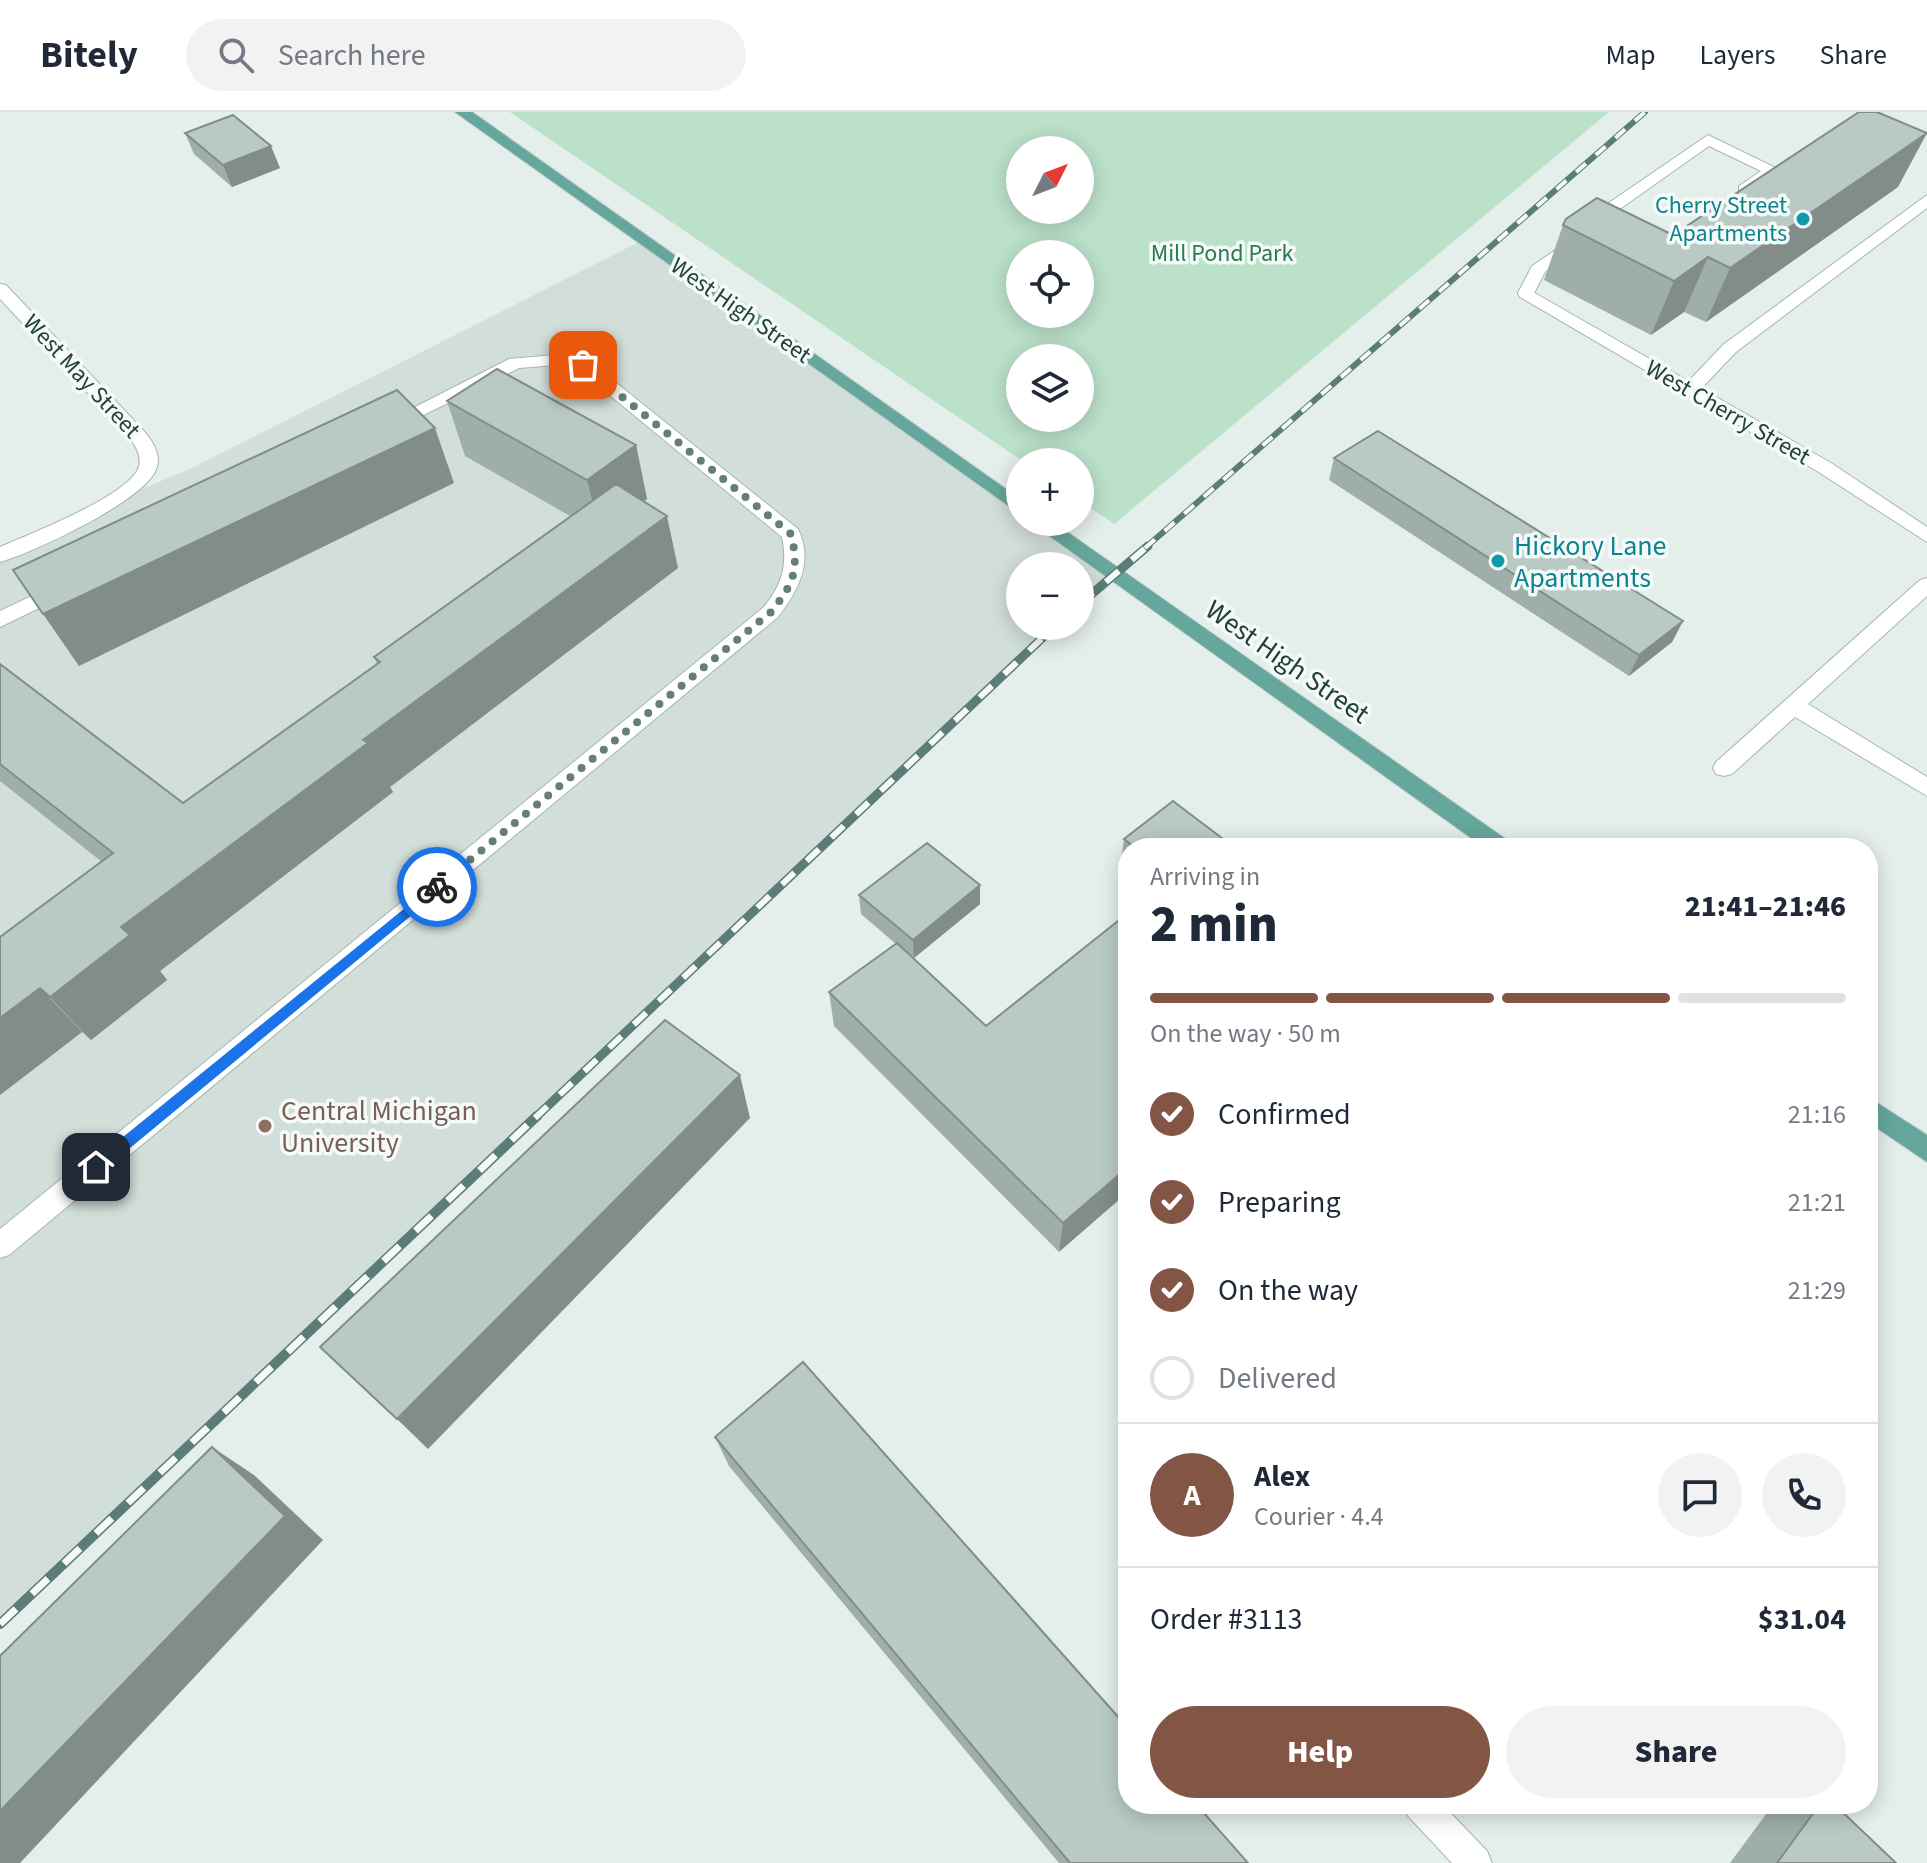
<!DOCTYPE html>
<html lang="en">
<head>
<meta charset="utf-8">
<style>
  body { margin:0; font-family:"Source Sans 3",sans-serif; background:#f2f2f3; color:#1f2937; height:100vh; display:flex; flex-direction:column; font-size:30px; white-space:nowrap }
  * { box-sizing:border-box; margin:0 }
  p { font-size:26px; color:#747a83 }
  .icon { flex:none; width:44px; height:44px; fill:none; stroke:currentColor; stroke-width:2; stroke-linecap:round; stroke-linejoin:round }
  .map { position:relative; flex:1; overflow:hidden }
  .details { position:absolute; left:1118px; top:726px; width:760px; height:976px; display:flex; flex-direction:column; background:#fff; border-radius:32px; box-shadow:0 4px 20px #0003 }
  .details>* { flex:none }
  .needle { width:52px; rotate:48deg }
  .tools { position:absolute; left:1006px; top:24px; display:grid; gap:16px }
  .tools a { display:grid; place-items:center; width:88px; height:88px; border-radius:50%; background:#fff; box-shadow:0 4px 20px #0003; font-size:40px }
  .pin { position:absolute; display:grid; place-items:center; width:68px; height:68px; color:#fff; margin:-34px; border-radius:16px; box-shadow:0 4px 12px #0006 }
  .courier { position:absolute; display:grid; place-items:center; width:80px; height:80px; margin:-40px; border:6px solid #1a73e8; border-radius:50%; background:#fff; color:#222; box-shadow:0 2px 10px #0007 }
  .summary em { font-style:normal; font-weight:800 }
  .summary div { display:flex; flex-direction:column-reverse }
  .summary { display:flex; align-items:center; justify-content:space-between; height:136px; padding:0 32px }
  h1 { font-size:52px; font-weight:800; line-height:60px }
  .bar { display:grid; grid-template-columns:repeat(4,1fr); gap:12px 8px; align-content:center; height:96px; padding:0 32px }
  .bar i { height:10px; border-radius:6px; background:#e0e1e3 }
  .bar .on { background:#825544 }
  .bar p { grid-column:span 4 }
  .line { display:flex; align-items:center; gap:20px; padding:0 32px; border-top:2px solid #e0e1e3 }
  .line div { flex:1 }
  .round { display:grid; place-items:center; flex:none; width:84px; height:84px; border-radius:42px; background:#f2f2f3 }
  ol { padding:0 32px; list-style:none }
  li { display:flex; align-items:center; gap:24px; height:88px }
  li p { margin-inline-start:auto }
  li .icon { padding:8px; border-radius:50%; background:#825544; color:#fff; stroke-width:4 }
  li:last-child { color:#747a83 }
  li i { width:44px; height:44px; border:4px solid #e0e1e3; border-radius:50% }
  .cta { display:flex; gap:16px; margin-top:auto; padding:16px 32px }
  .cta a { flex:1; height:92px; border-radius:48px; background:#825544; color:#fff; font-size:32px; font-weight:800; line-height:92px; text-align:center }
  .cta a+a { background:#f2f2f3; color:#1f2937 }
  header { display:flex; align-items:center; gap:48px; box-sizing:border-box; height:112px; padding:0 40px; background:#fff; border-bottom:2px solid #e0e1e3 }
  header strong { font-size:38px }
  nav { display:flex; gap:44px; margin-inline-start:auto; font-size:28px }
  .search { width:560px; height:72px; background:#f2f2f3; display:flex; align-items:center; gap:20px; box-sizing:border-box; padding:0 28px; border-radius:44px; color:#747a83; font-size:30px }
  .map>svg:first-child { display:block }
  .built { fill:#d2deda }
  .green { fill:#bbe1c9; fill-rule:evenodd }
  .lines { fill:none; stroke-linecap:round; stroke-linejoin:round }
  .service-casing { stroke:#a6b7b3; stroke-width:2 }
  .minor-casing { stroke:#a6b7b3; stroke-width:2 }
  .primary-casing { stroke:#c1cac8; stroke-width:2 }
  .service { fill:#fff; fill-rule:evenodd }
  .minor { fill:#fff; fill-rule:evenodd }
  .primary { fill:#65a79c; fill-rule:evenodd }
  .rail-far2-casing { stroke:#5c7d77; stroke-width:6 }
  .rail-far1-casing { stroke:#5c7d77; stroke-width:9 }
  .rail-casing { stroke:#5c7d77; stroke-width:10 }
  .rail-far2 { stroke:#f5faf8; stroke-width:4; stroke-dasharray:13; stroke-linecap:butt }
  .rail-far1 { stroke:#f5faf8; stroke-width:6; stroke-dasharray:17; stroke-linecap:butt }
  .rail { stroke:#f5faf8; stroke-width:7; stroke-dasharray:22; stroke-linecap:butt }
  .wall { fill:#9faea9 }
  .shaded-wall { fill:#828d89 }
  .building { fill:#b9cac4; stroke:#828d89; stroke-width:2 }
  .route { fill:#1a73e8 }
  .done { stroke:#657e79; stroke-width:8; stroke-dasharray:0 14.4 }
  .culture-dot { fill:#0f9aa8; stroke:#f5faf8; stroke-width:3 }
  .education-dot { fill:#8d6e63; stroke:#f5faf8; stroke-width:3 }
  .labels { text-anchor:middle; stroke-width:7; stroke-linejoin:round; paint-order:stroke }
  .far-culture-label { font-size:24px; fill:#0d838f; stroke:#f5faf8; text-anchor:end }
  .far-park-label { font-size:24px; fill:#287c50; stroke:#f5faf8 }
  .far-street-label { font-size:24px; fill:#21423c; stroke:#f5faf8 }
  .culture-label { font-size:28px; fill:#0d838f; stroke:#f5faf8; text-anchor:start }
  .street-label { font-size:28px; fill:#21423c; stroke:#f5faf8 }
  .education-label { font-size:28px; fill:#785e54; stroke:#f5faf8; text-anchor:start }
</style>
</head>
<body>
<header>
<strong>Bitely</strong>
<div class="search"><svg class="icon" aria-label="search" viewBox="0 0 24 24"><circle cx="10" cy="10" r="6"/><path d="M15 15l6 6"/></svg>Search here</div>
<nav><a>Map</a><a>Layers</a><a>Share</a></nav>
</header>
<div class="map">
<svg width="1927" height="1751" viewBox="0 0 1927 1751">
  <rect width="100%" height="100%" fill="#e4eeeb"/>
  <path class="built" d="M643 128 1020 396V410H1039L1113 463 1080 494V454H1020V514H1059L0 1514V443L104 393 192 356Z"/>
  <path class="green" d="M510 0H1609L1114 412 1080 389V350H1024ZM1020 38H1080V98H1020ZM1020 142H1080V202H1020ZM1020 246H1080V306H1020Z"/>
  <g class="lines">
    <defs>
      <g id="service">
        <path d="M1708 23 1780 58 1751 80H1739V74L1761 59 1709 34 1610 104C1608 115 1599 123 1587 120L1585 117 1593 109 1597 99Z"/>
        <path d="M1927 83V96L1736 240 1696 282H1684L1681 278 1684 274 1724 232Z"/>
        <path d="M1579 122 1587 127 1585 130 1545 160 1532 185H1520L1518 181 1532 154Z"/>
        <path d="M555 243 589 249 798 417C814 449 798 479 778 505L9 1143 0 1146V1117L764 495C782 472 788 454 782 425L578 257 555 253 519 256 395 317H383L380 313 509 247Z"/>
        <path d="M63 469 70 471 73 476 70 481 0 515V499Z"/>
      </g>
      <g id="minor">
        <path d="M0 172 6 173 142 317C151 327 161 340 157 355 149 387 32 441 0 450V435C32 421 120 387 137 359 144 347 136 334 129 325L0 187Z"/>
        <path d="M1526 176 1831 351 1927 415V430L1817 359 1520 185 1518 181 1520 177Z"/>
        <path d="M1927 466V484L1808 592 1927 665V684L1795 605 1732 662 1724 664 1716 662 1713 656 1716 650 1920 468Z"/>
        <path d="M1404 1692H1442L1487 1739 1492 1751H1452L1408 1704Z"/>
      </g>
      <g id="primary">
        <path d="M455 0H472L1020 387V402Z"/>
        <path d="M1030 410H1053L1510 730 1513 736H1485Z"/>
        <path d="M1868 985 1927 1023V1050L1868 1010Z"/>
      </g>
    </defs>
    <use href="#service" class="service-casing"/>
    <use href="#minor" class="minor-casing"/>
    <use href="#primary" class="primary-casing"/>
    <use href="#service" class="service"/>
    <use href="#minor" class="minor"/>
    <use href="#primary" class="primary"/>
    <defs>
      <path id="rail-far2" d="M1145 436 1645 0"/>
      <g id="rail-far1">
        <path d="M1080 492 1148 434"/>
        <path d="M535 1006 1055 514"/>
      </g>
      <path id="rail" d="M0 1512 537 1004"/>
    </defs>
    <use href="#rail-far2" class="rail-far2-casing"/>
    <use href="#rail-far1" class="rail-far1-casing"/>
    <use href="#rail" class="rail-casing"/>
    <use href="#rail-far2" class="rail-far2"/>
    <use href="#rail-far1" class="rail-far1"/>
    <use href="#rail" class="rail"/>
  </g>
  <g class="wall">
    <path d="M185 21 280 56 232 75 194 42Z"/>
    <path d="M1898 75 1706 210 1684 200 1651 223 1544 168 1563 113 1673 123Z"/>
    <path d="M447 289 636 333 647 387 644 389 678 456 390 675 393 680 160 859 167 868 91 928 82 920 0 983V825L102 750 0 669V552L183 691 377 552 374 545 570 404 465 344Z"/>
    <path d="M1334 346 1683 509 1672 530 1629 564 1329 368Z"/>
    <path d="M1124 727 1235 736H1128V772L1119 764Z"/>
    <path d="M859 783 980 792 914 846 986 914 1128 801 1059 1140 834 914 829 880 896 832 861 802Z"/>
    <path d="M715 1325 1248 1751H1059L729 1354Z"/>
    <path d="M1783 1692H1834L1896 1751H1730L1772 1694Z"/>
  </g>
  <g class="shaded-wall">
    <path d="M1927 21 1898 75 1706 210 1730 156Z"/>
    <path d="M271 34 280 56 232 75 223 53Z"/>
    <path d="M1708 145 1684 200 1651 223 1674 169Z"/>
    <path d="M435 316 454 371 79 554 43 502Z"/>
    <path d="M636 333 647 387 601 422 587 368Z"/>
    <path d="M667 404 678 456 390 675 393 680 160 859 167 868 91 928 50 885 121 815 363 628Z"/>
    <path d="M1683 509 1672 530 1629 564 1639 543Z"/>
    <path d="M980 773V792L914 846 913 828Z"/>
    <path d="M40 876 82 920 0 983V906Z"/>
    <path d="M740 963 750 1006 428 1337 397 1307Z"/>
    <path d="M1128 1055V1080L1059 1140 1063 1111Z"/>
    <path d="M212 1335 254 1363 323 1428 20 1751H0V1699Z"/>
  </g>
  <g class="building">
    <path d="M1859 0H1877L1927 21 1730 156 1708 145 1674 169 1563 113 1566 107 1597 86 1673 123Z"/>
    <path d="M233 3 271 34 223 53 185 21Z"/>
    <path d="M497 257 636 333 587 368 447 289Z"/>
    <path d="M397 278 435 316 43 502 13 458Z"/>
    <path d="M1378 319 1683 509 1639 543 1334 346Z"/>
    <path d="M616 372 667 404 363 628 368 631 121 815 130 823 50 885 40 876 0 906V825L113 741 0 652V552L183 691 380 550 374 545Z"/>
    <path d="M1173 689 1235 736H1135L1124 727Z"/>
    <path d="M927 731 980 773 913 828 859 783Z"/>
    <path d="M1128 801V1055L1063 1111 829 880 897 831 986 914Z"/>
    <path d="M665 908 740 963 397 1307 320 1235Z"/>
    <path d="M803 1250 1128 1616V1692H1196L1248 1751H1070L715 1325Z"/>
    <path d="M212 1335 285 1404 0 1699V1544Z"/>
    <path d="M1820 1692H1834L1896 1751H1777Z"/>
  </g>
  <path class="route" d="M437 770 441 771V779L101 1060H91V1051Z"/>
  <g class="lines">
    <path class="done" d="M437 775 771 500C793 472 800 459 791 422L583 253"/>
  </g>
  <g class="culture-dot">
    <circle cx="1803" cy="107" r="8"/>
    <circle cx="1498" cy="449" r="8"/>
  </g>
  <circle class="education-dot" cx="265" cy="1014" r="8"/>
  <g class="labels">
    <g class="far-culture-label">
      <text x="1787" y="101">Cherry Street<tspan x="1787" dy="28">Apartments</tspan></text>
    </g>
    <g class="far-park-label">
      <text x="1222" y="149">Mill Pond Park</text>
    </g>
    <g class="far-street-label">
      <text transform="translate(741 198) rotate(35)" y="8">West High Street</text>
      <text transform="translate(82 264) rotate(47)" y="8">West May Street</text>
      <text transform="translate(1728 300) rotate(30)" y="8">West Cherry Street</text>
    </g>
    <g class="culture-label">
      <text x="1514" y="443">Hickory Lane<tspan x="1514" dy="32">Apartments</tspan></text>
    </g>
    <g class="street-label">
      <text transform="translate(1288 549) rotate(35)" y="10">West High Street</text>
    </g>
    <g class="education-label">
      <text x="281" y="1008">Central Michigan<tspan x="281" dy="32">University</tspan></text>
    </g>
  </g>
</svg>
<div class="tools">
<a><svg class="needle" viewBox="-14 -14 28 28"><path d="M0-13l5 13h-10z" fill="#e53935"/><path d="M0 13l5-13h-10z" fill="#747a83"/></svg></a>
<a><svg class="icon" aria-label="locate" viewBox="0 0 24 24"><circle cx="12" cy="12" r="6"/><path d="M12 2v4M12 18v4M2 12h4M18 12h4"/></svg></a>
<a><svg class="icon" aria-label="layers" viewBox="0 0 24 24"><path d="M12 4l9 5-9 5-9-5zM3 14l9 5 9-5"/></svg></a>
<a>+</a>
<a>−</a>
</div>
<div class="pin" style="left:583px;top:253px;background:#ea580c"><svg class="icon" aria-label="bag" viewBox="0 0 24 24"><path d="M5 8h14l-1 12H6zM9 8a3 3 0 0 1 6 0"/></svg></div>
<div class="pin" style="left:96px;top:1055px;background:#1f2937"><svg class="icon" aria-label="home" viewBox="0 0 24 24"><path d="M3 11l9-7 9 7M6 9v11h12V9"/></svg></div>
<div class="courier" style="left:437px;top:775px"><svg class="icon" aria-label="bike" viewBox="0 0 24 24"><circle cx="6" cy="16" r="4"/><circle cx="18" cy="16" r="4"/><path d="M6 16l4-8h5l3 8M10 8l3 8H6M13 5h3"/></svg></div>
<section class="details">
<div class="summary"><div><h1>2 min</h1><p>Arriving in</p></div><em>21:41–21:46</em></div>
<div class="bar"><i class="on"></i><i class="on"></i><i class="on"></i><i></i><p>On the way · 50 m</p></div>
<ol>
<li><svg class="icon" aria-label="check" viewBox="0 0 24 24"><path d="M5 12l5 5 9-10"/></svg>Confirmed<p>21:16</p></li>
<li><svg class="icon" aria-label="check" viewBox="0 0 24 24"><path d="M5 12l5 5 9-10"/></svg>Preparing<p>21:21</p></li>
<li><svg class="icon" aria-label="check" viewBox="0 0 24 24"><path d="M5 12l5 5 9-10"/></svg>On the way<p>21:29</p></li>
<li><i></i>Delivered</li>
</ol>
<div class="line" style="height:144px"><b class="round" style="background:#825544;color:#fff">A</b><div><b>Alex</b><p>Courier · 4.4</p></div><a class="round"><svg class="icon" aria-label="chat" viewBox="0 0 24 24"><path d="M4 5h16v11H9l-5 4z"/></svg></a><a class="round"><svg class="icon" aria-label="phone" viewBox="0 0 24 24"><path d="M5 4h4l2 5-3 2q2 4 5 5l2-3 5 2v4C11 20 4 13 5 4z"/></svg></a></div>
<div class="line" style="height:104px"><div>Order #3113</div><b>$31.04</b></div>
<div class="cta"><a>Help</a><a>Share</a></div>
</section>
</div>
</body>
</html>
